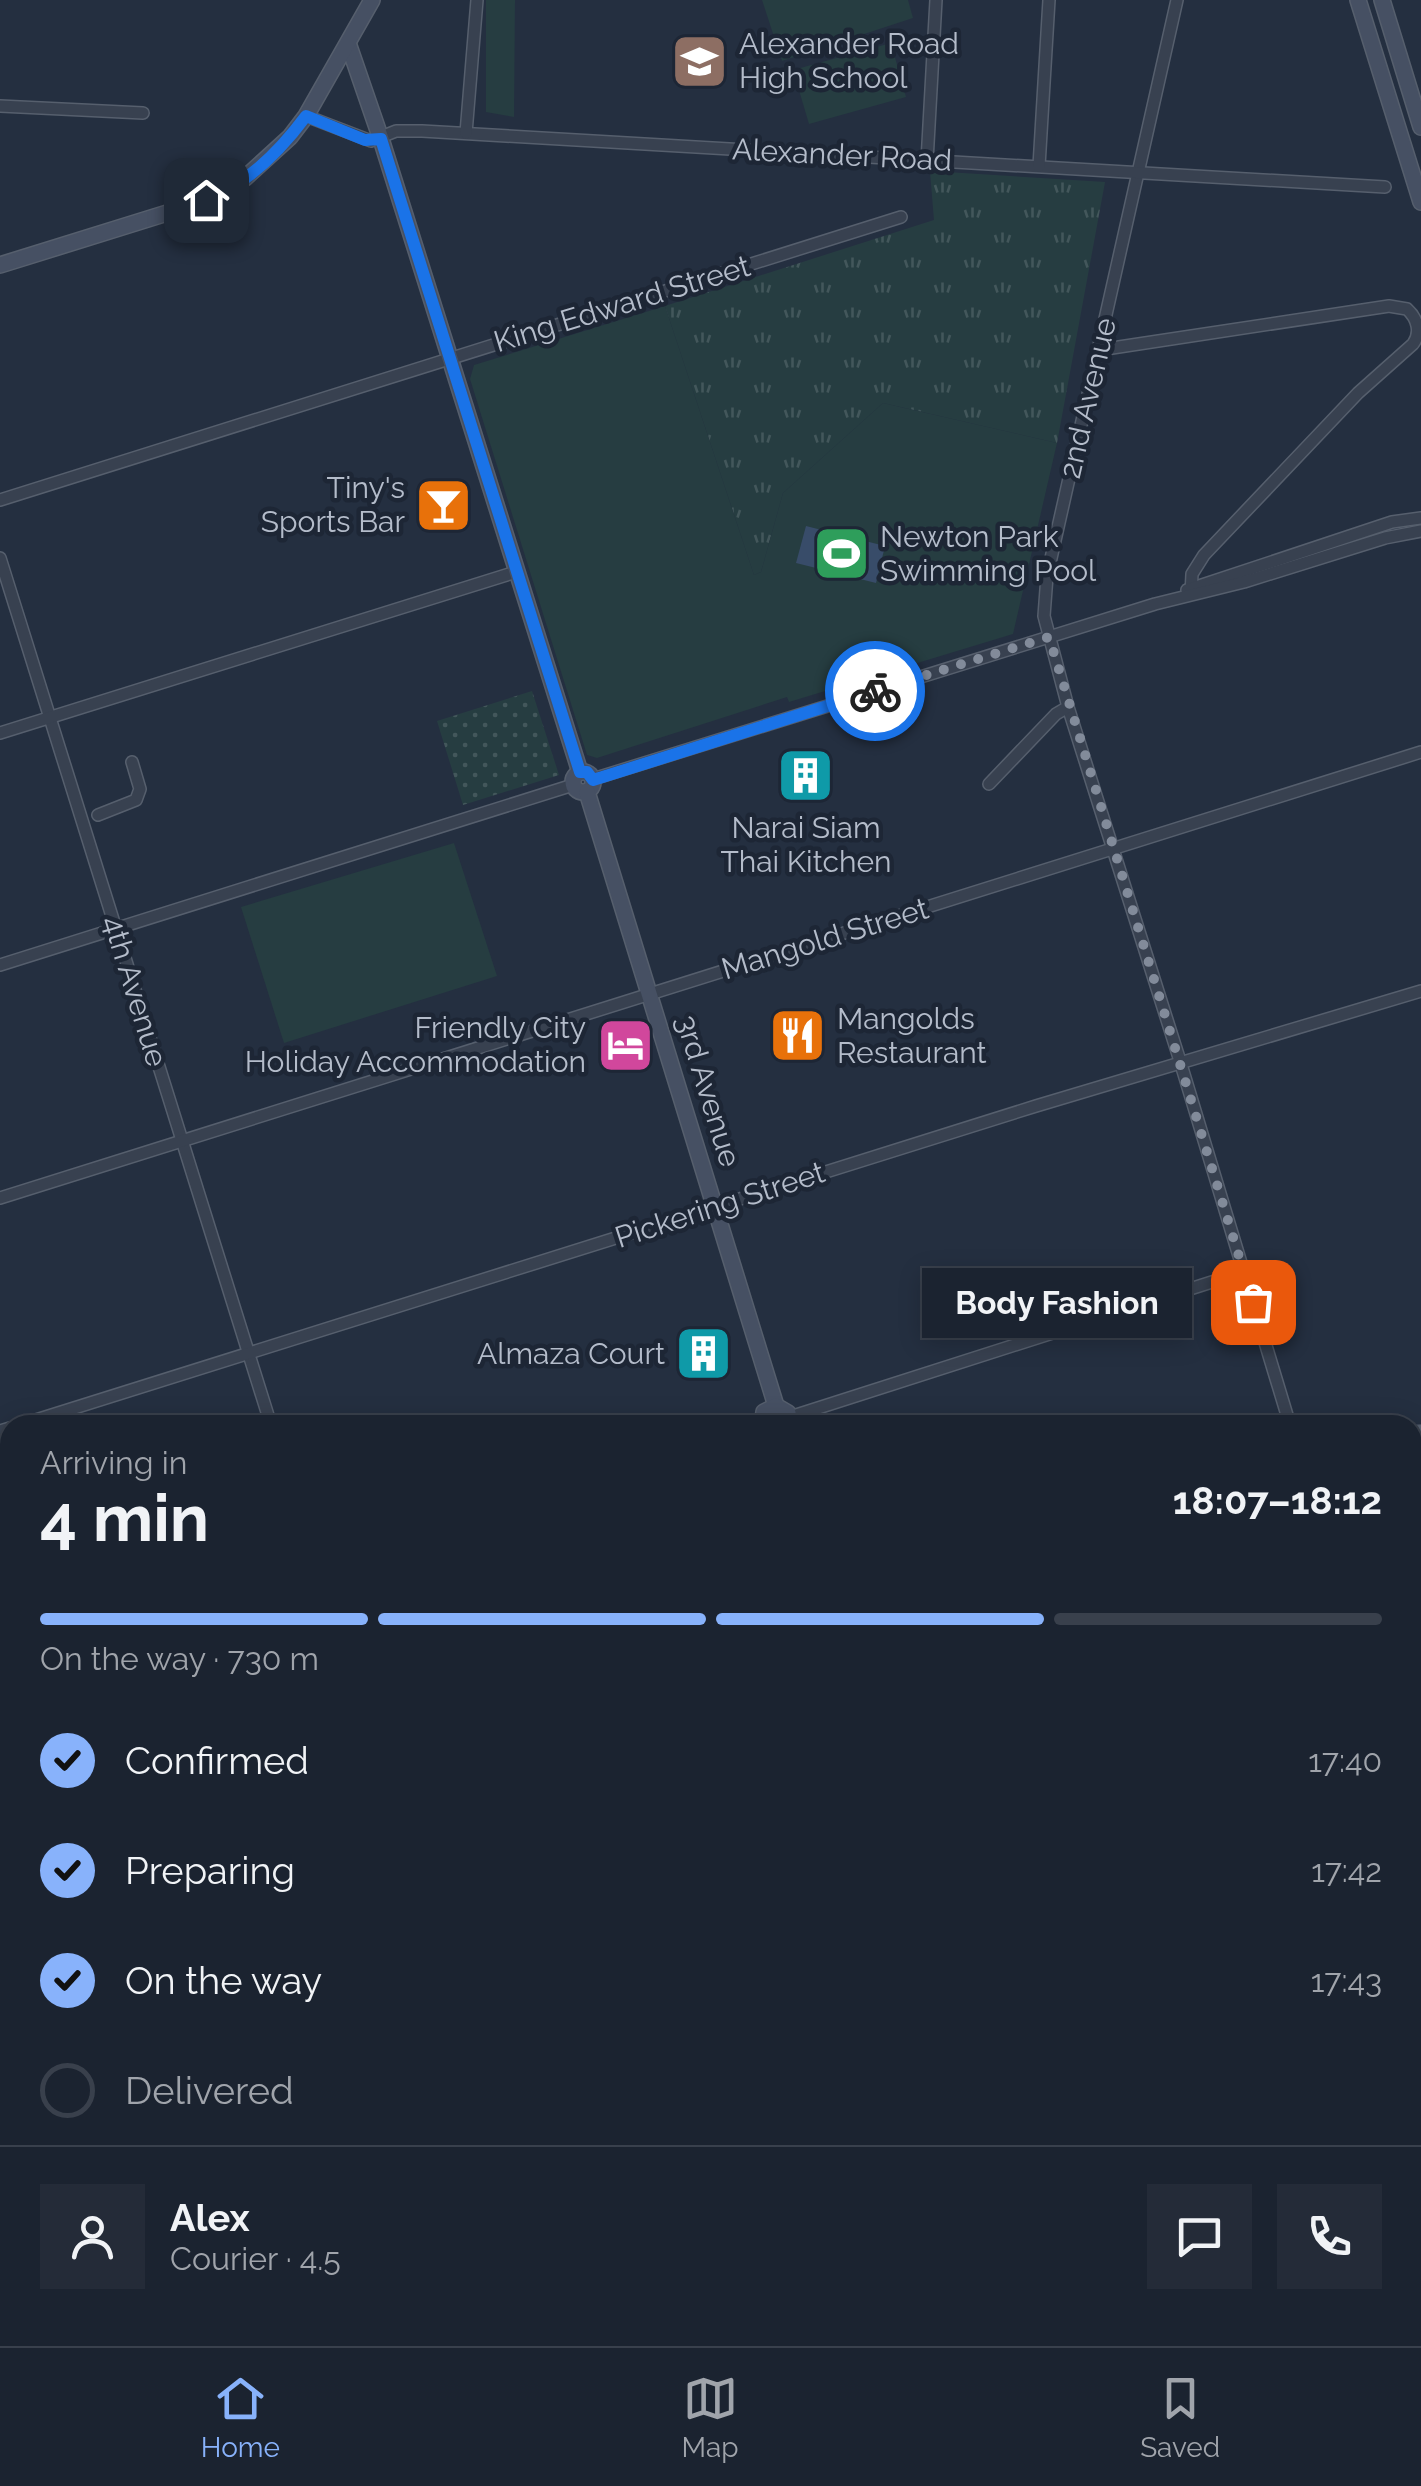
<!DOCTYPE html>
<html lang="en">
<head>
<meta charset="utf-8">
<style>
  body { margin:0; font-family:Raleway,sans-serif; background:#242b38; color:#f1f3f6; height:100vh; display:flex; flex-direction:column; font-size:38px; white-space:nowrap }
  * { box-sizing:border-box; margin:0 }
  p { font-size:32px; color:#a0a4ab }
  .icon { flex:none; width:55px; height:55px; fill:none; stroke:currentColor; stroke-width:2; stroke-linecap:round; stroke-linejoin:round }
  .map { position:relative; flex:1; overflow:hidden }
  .sheet { position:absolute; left:0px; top:1415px; width:1422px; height:932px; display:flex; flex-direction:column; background:#1b2330; border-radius:30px 30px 0 0; box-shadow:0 5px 25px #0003,0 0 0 2px #39404c }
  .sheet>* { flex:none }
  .pin { position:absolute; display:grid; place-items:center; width:85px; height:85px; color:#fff; margin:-42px; border-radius:20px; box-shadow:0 5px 15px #0006 }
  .courier { position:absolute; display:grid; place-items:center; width:100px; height:100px; margin:-50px; border:8px solid #1a73e8; border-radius:50%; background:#fff; color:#222; box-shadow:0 2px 12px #0007 }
  .bubble { position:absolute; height:70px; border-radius:0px; background:#1b2330; box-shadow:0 5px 25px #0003,0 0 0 2px #39404c; font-size:32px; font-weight:700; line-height:70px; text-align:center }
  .headline em { font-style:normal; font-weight:700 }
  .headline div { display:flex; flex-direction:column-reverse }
  .headline { display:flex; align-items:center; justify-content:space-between; height:170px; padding:0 40px }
  h1 { font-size:65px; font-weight:700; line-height:75px }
  .bar { display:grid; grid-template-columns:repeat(4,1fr); gap:15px 10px; align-content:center; height:120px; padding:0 40px }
  .bar i { height:12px; border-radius:8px; background:#39404c }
  .bar .current { background:#88b2fb }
  .bar p { grid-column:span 4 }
  .line { display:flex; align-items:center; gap:25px; padding:0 40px; border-top:2px solid #39404c }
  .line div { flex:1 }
  .round { display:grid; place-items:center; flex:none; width:105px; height:105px; border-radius:0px; background:#242b38 }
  ol { padding:0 40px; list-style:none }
  li { display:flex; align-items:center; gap:30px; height:110px }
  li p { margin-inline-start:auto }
  li .icon { padding:10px; border-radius:50%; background:#88b2fb; color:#111; stroke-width:4 }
  li:last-child { color:#a0a4ab }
  li i { width:55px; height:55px; border:5px solid #39404c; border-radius:50% }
  .dock { display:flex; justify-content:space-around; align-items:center; height:140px; border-top:2px solid #39404c; background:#1b2330; font-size:28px; color:#a0a4ab }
  .dock a { display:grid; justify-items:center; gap:5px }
  .dock .current { color:#88b2fb }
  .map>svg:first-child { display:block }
  .grass { fill:url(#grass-tufts) }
  .park { fill:url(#park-dots) }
  .garden { fill:#263d41 }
  .water { fill:#384c69 }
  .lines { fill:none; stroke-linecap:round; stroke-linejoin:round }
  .street-casing { stroke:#565f6d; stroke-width:14 }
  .secondary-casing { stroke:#565f6d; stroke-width:18 }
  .primary-casing { stroke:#414a59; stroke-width:20 }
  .street { stroke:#384150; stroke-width:11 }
  .secondary { stroke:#465063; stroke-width:15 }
  .primary { stroke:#566070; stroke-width:18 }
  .done { stroke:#828b9a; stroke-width:10; stroke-dasharray:0 18 }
  .route { stroke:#1a73e8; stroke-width:12 }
  .labels { text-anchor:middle; stroke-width:9; stroke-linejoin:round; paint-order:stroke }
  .poi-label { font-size:30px; fill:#b4bcca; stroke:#1d2635; text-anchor:start }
  .street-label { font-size:30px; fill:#b4bcca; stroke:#1d2635 }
</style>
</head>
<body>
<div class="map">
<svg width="1421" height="2346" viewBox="0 0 1421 2346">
  <defs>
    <pattern id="grass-tufts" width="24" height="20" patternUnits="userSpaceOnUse" patternTransform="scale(2.5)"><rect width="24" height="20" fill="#263d41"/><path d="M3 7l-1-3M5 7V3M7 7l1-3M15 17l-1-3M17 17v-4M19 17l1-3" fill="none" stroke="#43575b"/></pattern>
    <pattern id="park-dots" width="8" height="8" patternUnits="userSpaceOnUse" patternTransform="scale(2.5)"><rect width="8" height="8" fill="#263d41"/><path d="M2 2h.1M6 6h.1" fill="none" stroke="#43575b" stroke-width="1.8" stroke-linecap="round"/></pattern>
  </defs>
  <rect width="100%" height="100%" fill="#242f40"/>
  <path class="grass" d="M930 171 1105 182 1057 443 883 403 783 493 761 572 754 575 665 306 934 220Z"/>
  <path class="park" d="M532 691 559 775 463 805 437 721Z"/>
  <g class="garden">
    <path d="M486 0H515L514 117 486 112Z"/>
    <path d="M762 0H908L913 18 782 61Z"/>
    <path d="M891 43 906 97 809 124 793 70Z"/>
    <path d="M665 306 754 575 761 572 783 493 883 403 1057 443 1013 634 789 702 787 697 597 758 587 755 470 379 474 365Z"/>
    <path d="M454 843 497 976 284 1043 241 907Z"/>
  </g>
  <path class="water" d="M806 526 885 546 876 583 796 563Z"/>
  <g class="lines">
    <defs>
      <g id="street">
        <path d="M1177 0 1047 576 1044 616 1068 707 1180 1061 1290 1425"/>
        <path d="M0 106 143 113"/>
        <path d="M306 116 371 141 396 131H422L1385 187"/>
        <path d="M466 133 477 0"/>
        <path d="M927 161 936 0"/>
        <path d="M1039 166 1049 0"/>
        <path d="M1099 350 1389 306 1407 309C1418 319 1421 333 1413 344L1358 393 1204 555 1192 574 1191 594"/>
        <path d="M0 500 901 217"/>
        <path d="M0 558 271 1425"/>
        <path d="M1187 590 1392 522 1421 518"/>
        <path d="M0 733 516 572"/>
        <path d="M593 779 1155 604 1244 582 1385 538 1421 531"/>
        <path d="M989 784 1056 714 1068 707"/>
        <path d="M98 815 136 800 140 789 132 762"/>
        <path d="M0 965 573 785"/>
        <path d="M0 1198 1421 752"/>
        <path d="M790 1417 1243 1272"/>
        <path d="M20 1425 1036 1106 1421 991"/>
        <path d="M0 1431 10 1428"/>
        <path d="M0 1664 10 1661"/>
        <path d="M1412 1688 1421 1686"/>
        <path d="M0 1764 10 1759"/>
        <path d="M1412 1801 1421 1829"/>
        <path d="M1412 1857 1421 1855"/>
        <path d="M1412 2027 1421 2024"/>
        <path d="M0 2130 10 2127"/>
        <path d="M0 2191 10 2223"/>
        <path d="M1412 2196 1421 2193"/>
        <path d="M0 2299 10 2296"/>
        <path d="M45 2338 48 2346"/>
        <path d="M556 2338 559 2346"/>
        <path d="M388 2346 415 2338"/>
        <path d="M932 2346 959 2338"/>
      </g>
      <g id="secondary">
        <path d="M1358 0 1421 202"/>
        <path d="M1382 0 1421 127"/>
        <path d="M349 46 381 139 580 772"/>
        <path d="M0 265 196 204 245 178 290 137 306 116 372 0"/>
        <circle cx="583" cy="782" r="10"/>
        <path d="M587 792 776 1406"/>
        <path d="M762 1425 764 1412 776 1406 788 1413 790 1425"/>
        <path d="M1068 2338 1071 2346"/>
      </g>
      <g id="primary">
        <path d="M1412 1435 1421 1434"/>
        <path d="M1412 1454 1421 1453"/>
        <path d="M0 1907 10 1903"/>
        <path d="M0 1925 10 1920"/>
      </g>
    </defs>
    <use href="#street" class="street-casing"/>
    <use href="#secondary" class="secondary-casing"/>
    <use href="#primary" class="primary-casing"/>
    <use href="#street" class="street"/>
    <use href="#secondary" class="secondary"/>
    <use href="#primary" class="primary"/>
  </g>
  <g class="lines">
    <path class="done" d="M875 691 1049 637 1253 1302"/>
    <path class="route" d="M206 200C248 184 280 151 306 116L365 140 381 139 580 772H587L593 780 875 691"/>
  </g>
  <defs>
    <symbol id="school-square" viewBox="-11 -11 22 22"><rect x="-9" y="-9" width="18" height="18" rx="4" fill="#8d6e63" stroke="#1d2635"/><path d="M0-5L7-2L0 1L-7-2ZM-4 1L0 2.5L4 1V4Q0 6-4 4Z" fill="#fff"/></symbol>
    <symbol id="bar-square" viewBox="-11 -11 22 22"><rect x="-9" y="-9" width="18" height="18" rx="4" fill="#e8710a" stroke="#1d2635"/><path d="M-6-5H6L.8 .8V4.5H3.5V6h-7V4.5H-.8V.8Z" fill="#fff"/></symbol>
    <symbol id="stadium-square" viewBox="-11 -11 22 22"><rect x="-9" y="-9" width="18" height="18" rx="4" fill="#2e9e5b" stroke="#1d2635"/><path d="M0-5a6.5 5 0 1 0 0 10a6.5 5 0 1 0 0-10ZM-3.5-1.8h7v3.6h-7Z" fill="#fff"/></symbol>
    <symbol id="building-square" viewBox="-11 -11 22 22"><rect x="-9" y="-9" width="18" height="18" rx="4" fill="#0f9aa8" stroke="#1d2635"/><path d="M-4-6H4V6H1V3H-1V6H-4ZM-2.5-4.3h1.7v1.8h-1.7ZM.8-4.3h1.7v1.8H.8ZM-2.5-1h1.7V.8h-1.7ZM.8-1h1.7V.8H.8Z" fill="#fff"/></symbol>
    <symbol id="restaurant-square" viewBox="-11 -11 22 22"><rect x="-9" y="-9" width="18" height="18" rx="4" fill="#e8710a" stroke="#1d2635"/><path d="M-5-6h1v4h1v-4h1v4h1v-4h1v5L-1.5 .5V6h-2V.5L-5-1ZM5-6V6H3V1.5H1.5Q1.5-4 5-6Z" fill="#fff"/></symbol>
    <symbol id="hotel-square" viewBox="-11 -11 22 22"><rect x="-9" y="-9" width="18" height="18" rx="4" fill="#d1479c" stroke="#1d2635"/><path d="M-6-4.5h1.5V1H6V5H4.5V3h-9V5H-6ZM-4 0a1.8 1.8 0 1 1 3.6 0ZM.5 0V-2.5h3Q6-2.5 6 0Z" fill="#fff"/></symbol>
  </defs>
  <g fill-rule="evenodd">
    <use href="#school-square" x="668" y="30" width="63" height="63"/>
    <use href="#bar-square" x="412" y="474" width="63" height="63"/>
    <use href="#stadium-square" x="810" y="522" width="63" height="63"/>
    <use href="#building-square" x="774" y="744" width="63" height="63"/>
    <use href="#restaurant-square" x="766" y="1004" width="63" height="63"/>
    <use href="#hotel-square" x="594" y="1014" width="63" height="63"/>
    <use href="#building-square" x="672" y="1322" width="63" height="63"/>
  </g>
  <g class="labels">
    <g class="poi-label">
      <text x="739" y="54">Alexander Road<tspan x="739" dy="34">High School</tspan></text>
      <text x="405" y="498" text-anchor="end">Tiny's<tspan x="405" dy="34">Sports Bar</tspan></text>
      <text x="880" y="547">Newton Park<tspan x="880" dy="34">Swimming Pool</tspan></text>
      <text x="806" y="838" text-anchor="middle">Narai Siam<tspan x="806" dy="34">Thai Kitchen</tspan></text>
      <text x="837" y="1029">Mangolds<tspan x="837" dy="34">Restaurant</tspan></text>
      <text x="586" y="1038" text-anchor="end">Friendly City<tspan x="586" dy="34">Holiday Accommodation</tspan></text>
      <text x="665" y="1364" text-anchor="end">Almaza Court</text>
    </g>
    <g class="street-label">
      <text transform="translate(842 155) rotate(3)" y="10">Alexander Road</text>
      <text transform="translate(622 304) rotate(-17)" y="10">King Edward Street</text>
      <text transform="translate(1088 398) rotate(-77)" y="10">2nd Avenue</text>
      <text transform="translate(825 939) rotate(-17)" y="10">Mangold Street</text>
      <text transform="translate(135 991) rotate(73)" y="10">4th Avenue</text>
      <text transform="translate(708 1091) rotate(73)" y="10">3rd Avenue</text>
      <text transform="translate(720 1205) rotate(-18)" y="10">Pickering Street</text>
    </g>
  </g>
</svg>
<div class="pin" style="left:1253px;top:1302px;background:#ea580c"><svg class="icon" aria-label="bag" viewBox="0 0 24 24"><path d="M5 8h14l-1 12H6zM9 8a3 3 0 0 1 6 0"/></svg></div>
<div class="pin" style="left:206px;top:200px;background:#1f2937"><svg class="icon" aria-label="home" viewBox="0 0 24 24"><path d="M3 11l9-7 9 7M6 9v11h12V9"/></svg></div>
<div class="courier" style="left:875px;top:691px"><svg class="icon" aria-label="bike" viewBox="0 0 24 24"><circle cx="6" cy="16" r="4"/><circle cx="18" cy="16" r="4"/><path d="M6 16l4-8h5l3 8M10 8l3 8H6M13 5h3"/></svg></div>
<div class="bubble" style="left:922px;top:1268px;width:270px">Body Fashion</div>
<section class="sheet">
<div class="headline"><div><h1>4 min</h1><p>Arriving in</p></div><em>18:07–18:12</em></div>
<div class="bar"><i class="current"></i><i class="current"></i><i class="current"></i><i></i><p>On the way · 730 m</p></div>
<ol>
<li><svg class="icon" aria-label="check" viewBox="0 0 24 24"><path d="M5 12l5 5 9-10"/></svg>Confirmed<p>17:40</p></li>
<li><svg class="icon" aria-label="check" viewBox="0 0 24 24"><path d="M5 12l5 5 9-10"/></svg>Preparing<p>17:42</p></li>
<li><svg class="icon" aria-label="check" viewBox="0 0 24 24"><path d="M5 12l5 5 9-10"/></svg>On the way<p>17:43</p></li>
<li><i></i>Delivered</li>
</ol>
<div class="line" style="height:180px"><a class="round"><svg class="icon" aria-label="person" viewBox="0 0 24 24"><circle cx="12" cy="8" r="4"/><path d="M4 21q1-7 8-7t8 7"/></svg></a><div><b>Alex</b><p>Courier · 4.5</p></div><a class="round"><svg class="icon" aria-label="chat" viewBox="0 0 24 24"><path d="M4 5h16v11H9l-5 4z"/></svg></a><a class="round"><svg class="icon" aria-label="phone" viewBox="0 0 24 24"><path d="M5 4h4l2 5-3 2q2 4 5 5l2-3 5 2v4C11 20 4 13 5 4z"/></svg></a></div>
</section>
</div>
<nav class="dock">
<a class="current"><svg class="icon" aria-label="home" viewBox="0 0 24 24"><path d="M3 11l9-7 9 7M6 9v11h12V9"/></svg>Home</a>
<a><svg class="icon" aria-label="map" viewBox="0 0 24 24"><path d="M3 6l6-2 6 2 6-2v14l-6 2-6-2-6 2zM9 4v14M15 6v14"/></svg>Map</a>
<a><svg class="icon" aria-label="saved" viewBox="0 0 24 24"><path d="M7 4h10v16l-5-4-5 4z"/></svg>Saved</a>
</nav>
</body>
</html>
